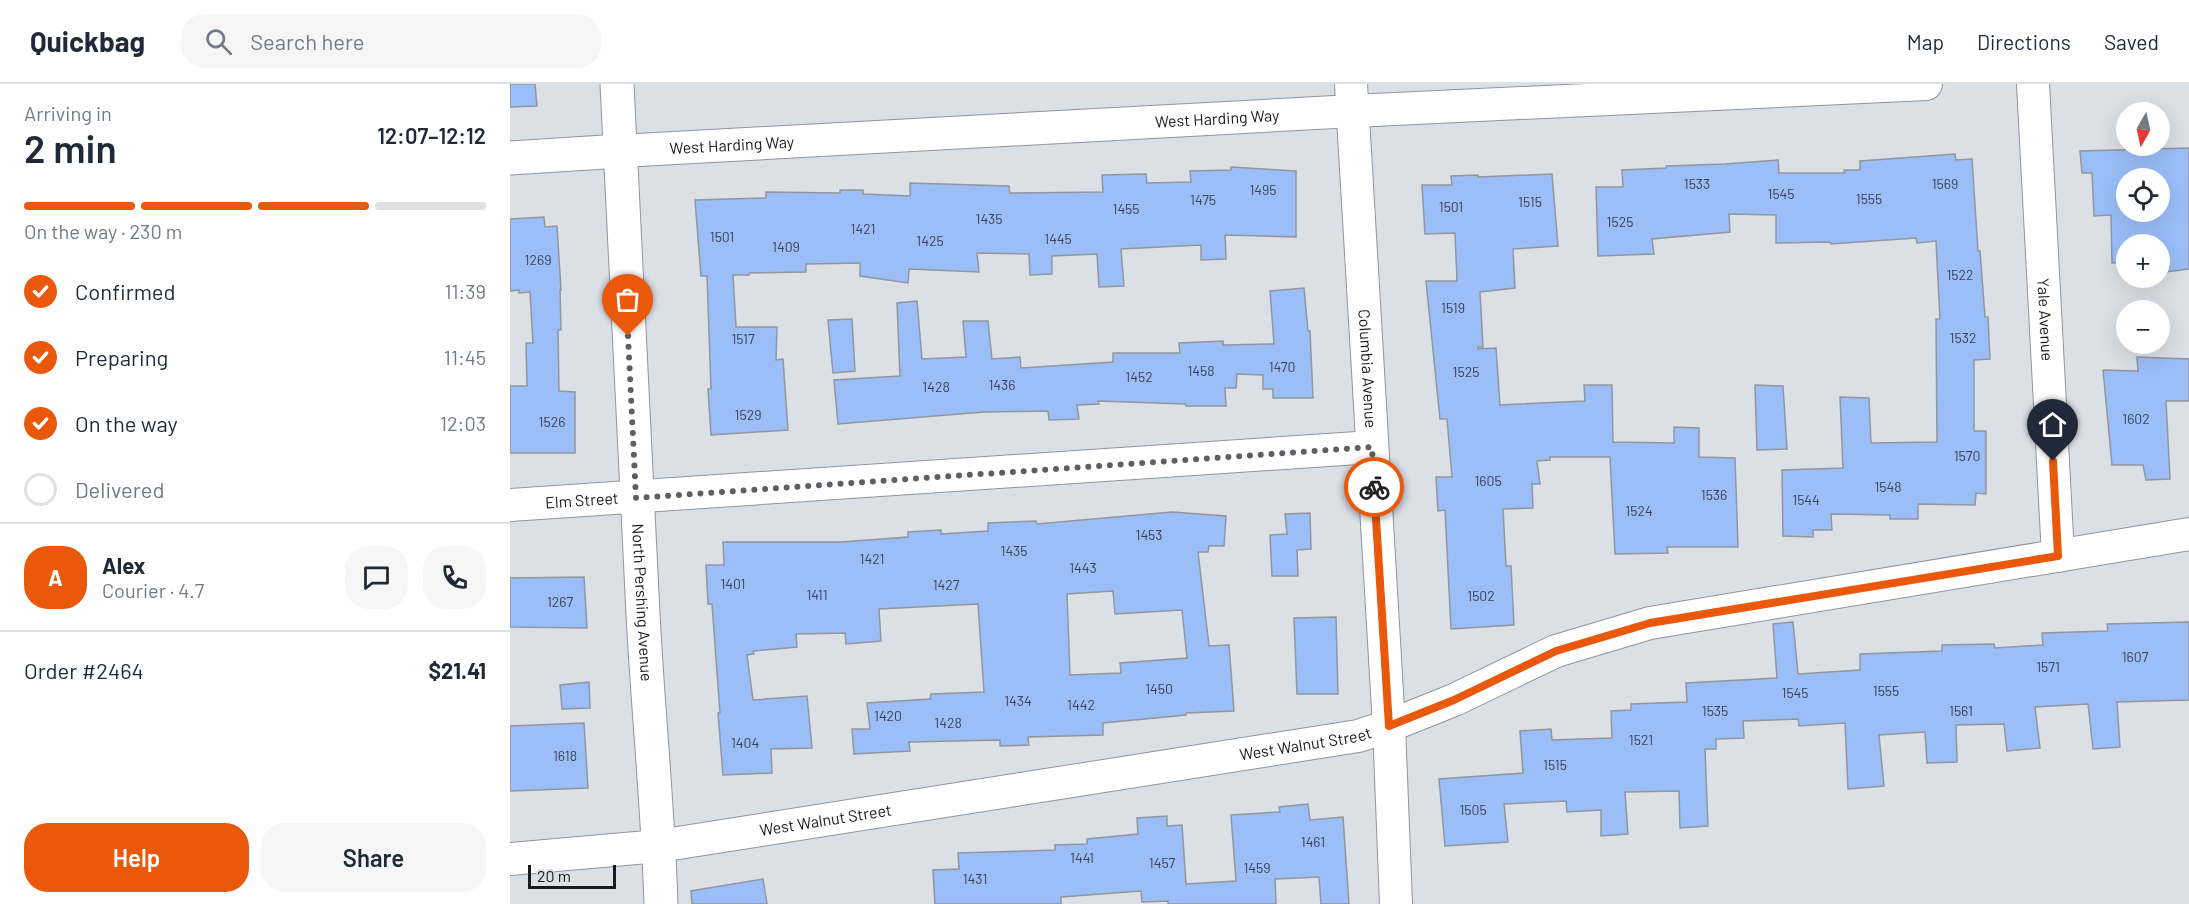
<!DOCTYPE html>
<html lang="en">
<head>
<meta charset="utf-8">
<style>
  body { margin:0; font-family:Barlow,sans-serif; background:#f6f6f7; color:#1f2937; height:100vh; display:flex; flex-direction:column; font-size:22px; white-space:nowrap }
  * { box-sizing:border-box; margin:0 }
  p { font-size:20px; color:#747a83 }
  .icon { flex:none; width:33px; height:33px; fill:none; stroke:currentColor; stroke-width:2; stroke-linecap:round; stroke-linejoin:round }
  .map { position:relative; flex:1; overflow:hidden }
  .panel { display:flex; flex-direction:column; background:#fff; width:510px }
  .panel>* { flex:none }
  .needle { width:39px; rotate:189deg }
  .buttons { position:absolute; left:1606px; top:18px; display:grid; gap:12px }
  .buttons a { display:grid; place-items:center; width:54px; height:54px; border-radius:50%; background:#fff; box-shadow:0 6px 24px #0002; font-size:30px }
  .scale { position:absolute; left:18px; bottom:15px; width:88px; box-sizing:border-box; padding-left:6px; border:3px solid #191a1d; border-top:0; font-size:16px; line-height:21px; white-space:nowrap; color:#191a1d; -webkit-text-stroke:4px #dbdfe6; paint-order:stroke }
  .pin { position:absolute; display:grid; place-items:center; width:51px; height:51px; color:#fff; margin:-62px -26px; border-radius:50% 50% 50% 0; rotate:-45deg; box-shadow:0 0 6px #0007 }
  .pin .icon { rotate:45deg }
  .courier { position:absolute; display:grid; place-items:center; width:60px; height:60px; margin:-30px; border:4px solid #ea580c; border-radius:50%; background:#fff; color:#222; box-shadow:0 2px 8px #0007 }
  .overview em { font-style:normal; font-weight:600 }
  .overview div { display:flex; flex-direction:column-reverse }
  .overview { display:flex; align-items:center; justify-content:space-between; height:102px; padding:0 24px }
  h1 { font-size:39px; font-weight:600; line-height:45px }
  .bar { display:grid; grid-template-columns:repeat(4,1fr); gap:9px 6px; align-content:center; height:72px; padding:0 24px }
  .bar i { height:8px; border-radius:4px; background:#e0e1e3 }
  .bar .current { background:#ea580c }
  .bar p { grid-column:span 4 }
  .line { display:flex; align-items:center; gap:15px; padding:0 24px; border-top:2px solid #e0e1e3 }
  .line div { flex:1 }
  .round { display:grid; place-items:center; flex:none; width:63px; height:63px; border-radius:24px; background:#f6f6f7 }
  ol { padding:0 24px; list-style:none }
  li { display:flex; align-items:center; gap:18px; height:66px }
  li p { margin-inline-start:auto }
  li .icon { padding:6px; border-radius:50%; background:#ea580c; color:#fff; stroke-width:4 }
  li:last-child { color:#747a83 }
  li i { width:33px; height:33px; border:3px solid #e0e1e3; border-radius:50% }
  .button { display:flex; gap:12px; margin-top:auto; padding:12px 24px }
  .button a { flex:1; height:69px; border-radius:24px; background:#ea580c; color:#fff; font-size:24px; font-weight:600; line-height:69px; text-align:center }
  .button a+a { background:#f6f6f7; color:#1f2937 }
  header { display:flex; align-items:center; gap:36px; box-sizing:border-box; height:84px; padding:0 30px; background:#fff; border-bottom:2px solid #e0e1e3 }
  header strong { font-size:28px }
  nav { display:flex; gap:33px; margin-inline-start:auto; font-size:21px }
  .search { width:420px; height:54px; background:#f6f6f7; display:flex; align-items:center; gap:15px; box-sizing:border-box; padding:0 21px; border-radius:24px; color:#747a83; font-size:22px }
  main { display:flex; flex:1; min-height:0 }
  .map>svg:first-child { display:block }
  .building { fill:#9bbef9; stroke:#92969d; stroke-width:1.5; fill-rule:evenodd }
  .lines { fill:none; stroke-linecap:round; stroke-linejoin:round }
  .minor-casing { stroke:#91959c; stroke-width:34 }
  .tertiary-casing { stroke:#91959c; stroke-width:35 }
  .secondary-casing { stroke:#91959c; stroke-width:35 }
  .minor { stroke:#fff; stroke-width:32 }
  .tertiary { stroke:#fff; stroke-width:33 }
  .secondary { stroke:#fff; stroke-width:33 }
  .done { stroke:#5d5f63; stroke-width:6; stroke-dasharray:0 10.8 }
  .route { stroke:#ea580c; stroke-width:8 }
  .labels { text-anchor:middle; stroke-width:6; stroke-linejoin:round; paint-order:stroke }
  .number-label { font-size:14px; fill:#3a4354 }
  .street-label { font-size:16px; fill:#191a1d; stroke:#dbdfe6 }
</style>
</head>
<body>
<header>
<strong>Quickbag</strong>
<div class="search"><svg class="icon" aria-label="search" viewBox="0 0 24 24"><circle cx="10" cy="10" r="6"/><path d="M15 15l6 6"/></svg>Search here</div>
<nav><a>Map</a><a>Directions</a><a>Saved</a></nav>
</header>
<main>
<section class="panel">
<div class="overview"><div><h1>2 min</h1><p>Arriving in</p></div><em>12:07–12:12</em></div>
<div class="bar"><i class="current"></i><i class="current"></i><i class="current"></i><i></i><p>On the way · 230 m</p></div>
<ol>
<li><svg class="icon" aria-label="check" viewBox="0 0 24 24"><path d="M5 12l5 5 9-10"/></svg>Confirmed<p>11:39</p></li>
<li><svg class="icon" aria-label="check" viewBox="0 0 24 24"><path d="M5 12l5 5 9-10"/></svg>Preparing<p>11:45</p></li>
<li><svg class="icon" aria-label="check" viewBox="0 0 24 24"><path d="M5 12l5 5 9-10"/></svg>On the way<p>12:03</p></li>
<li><i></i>Delivered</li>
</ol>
<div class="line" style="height:108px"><b class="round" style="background:#ea580c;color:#fff">A</b><div><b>Alex</b><p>Courier · 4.7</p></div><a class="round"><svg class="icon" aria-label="chat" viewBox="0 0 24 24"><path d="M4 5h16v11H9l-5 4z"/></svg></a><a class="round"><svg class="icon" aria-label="phone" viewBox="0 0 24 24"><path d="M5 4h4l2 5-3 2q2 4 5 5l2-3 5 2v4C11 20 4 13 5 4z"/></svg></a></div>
<div class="line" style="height:78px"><div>Order #2464</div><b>$21.41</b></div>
<div class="button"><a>Help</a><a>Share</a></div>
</section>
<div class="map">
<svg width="1679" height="820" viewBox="0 0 1679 820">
  <rect width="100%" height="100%" fill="#dbdfe6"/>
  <g class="building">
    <path d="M0 0H25L27 22 0 23Z"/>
    <path d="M1679 64V185L1656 188 1655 177H1650V160H1617V178L1602 179 1601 131 1584 132 1582 89H1572L1570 67ZM1617 94H1650V128H1617Z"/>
    <path d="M1445 70 1446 76 1462 75 1468 167H1470L1475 233H1478L1480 275 1464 276V347H1476V410L1466 409 1465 421 1408 420V435H1380V431L1321 430 1322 446H1303V453L1273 452 1272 386 1333 384 1330 313 1359 314 1361 359 1427 358 1426 235H1430L1426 157 1407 159 1406 154 1321 160 1320 158 1266 159V131L1219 130 1220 148 1142 155 1144 170 1088 172 1086 103H1113L1112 86 1156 84V82L1215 80 1268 76 1269 89H1335L1334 86H1350V77Z"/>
    <path d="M721 83 786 87V153L715 151 716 175 691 176V161L611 165 614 202 589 203 587 170 542 172V190L520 191 519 170 467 169 469 188 399 185 398 199 350 192V179L296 180V188L239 189V191H223L226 243H267L266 276 273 275 278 346 201 351 198 305H201L197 192H191L185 116 256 114V108L330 109V106H353V110L400 112V99L499 102 500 109 593 108 592 91 636 90 637 99 681 98 680 87 721 86Z"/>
    <path d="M1042 90 1048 162 1003 165 1005 204 970 208 973 263H968V265L986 264 990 321 1075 317 1074 301H1102L1103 358 1164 359V343L1189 344V373L1225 374 1228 463H1157L1158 469 1105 470 1100 373H1040V376L1027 377 1030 400H1022L1023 424 993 425 996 482H1001L1004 541 941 545 935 426 928 427 926 393H942L937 335H930L916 197H947L945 149 915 150 912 101H942L941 92 968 91V93Z"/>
    <path d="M34 133 35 143 47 142 51 206H50L51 246H48L49 307 65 308V369H0V302H17L16 259H23L20 208 9 209V206L0 207V135Z"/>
    <path d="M794 204 798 247H800L803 314H763V305H753V291L727 290 726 304H715L716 322H676L675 320 588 317 589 320 567 321 569 335 539 336 538 327 474 328 328 340 324 296 390 292 387 219 407 217 412 275 456 273 453 237H478L482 275 510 273 511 284 603 278V269H670L669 259 713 257V261L764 260 760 207Z"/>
    <path d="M342 235 345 287 323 289 318 236Z"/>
    <path d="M1627 273 1679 275V317H1656L1660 395 1636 396 1633 381H1602L1593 286 1628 287Z"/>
    <path d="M1245 301 1273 302 1277 365 1247 366Z"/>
    <path d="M662 428 716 432 714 462H699L698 468H688L699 562 719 561 724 627 676 629V631L593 639V651L518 653 519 661 490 662V656L399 658 400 667 344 670 342 645H360L357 619 420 615 421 610 474 608 468 520 369 525 371 557 336 560 335 549 286 550 287 563 243 567 244 570 237 571 243 616 297 612 302 664 261 665 262 689 213 691 208 629H210L202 520H198L196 481H214L213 458H331L398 453V448L431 446V450L478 447V439L526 437 527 440ZM603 507 605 530 672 526 677 574 610 579 611 589 560 591 557 510Z"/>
    <path d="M800 429 801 465 787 466 788 492H762L760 451 777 450 775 430Z"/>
    <path d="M74 493 77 544 0 543V494Z"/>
    <path d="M826 533 828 610H787L784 534Z"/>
    <path d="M1283 538 1288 590 1350 586V570L1432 567V561L1484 560 1485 564 1533 561 1532 549 1598 547 1597 540 1679 538V616L1607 618 1610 663 1583 665 1578 620 1525 623 1530 664 1497 667 1494 640 1446 641 1447 678 1417 679 1415 648 1369 651 1374 702 1338 705 1335 639 1289 642 1288 635 1233 637 1234 654 1206 655V665H1195L1198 742 1170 744 1169 707 1115 708 1118 750 1091 752V726L1057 728 1056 717 994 720 998 758 935 762 929 695 1013 689 1010 647 1041 645 1042 656 1102 654 1101 627 1121 626V620L1177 618 1176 599 1267 594 1263 540Z"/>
    <path d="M79 598 80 624 52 625 50 601Z"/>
    <path d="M74 639 78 704 0 707V642Z"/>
    <path d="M798 720 800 736 833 733 839 820H811L809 793 765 795 766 820H658V817L632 818 631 807 551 813V820H425L423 786 449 785 448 769 545 766V761L577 760V755L628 750 627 734 657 732V742L672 741 676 800 726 797 721 731 770 728 769 723Z"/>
    <path d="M253 795 257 820H182L181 807Z"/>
  </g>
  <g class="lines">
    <defs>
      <g id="minor">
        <path id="s1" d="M841 0 879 642 886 820"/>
        <path id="s2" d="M1523 0 1548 472"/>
        <path id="s3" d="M110 67 843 27 1416 0"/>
        <path id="s4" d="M0 421 862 363"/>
        <path id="s5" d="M0 775 149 762 848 652 879 642 944 616 1046 567 1140 539 1679 450"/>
      </g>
      <path id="tertiary" d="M0 74 110 67"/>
      <g id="secondary">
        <path id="s6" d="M107 0C115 177 123 354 133 530 138 627 148 723 151 820"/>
      </g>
    </defs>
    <use href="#minor" class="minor-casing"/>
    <use href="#tertiary" class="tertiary-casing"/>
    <use href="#secondary" class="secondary-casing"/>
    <use href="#minor" class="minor"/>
    <use href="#tertiary" class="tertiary"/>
    <use href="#secondary" class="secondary"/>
  </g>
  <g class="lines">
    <path class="done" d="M118 252 126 414 862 363 864 403"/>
    <path class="route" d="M864 403 879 642 944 616 1046 567 1140 539 1548 472 1543 377"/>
  </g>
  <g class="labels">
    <g class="number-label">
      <text x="1187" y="105">1533</text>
      <text x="1435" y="105">1569</text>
      <text x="753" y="111">1495</text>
      <text x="1271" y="115">1545</text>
      <text x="1359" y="120">1555</text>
      <text x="693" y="121">1475</text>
      <text x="1020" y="123">1515</text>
      <text x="941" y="128">1501</text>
      <text x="616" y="130">1455</text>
      <text x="479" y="140">1435</text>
      <text x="1110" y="143">1525</text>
      <text x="353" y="150">1421</text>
      <text x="212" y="158">1501</text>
      <text x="548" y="160">1445</text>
      <text x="420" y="162">1425</text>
      <text x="276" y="168">1409</text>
      <text x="28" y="181">1269</text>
      <text x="1450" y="196">1522</text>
      <text x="943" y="229">1519</text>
      <text x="1453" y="259">1532</text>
      <text x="233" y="260">1517</text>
      <text x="772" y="288">1470</text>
      <text x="691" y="292">1458</text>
      <text x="956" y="293">1525</text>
      <text x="629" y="298">1452</text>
      <text x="492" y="306">1436</text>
      <text x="426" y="308">1428</text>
      <text x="238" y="336">1529</text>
      <text x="1626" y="340">1602</text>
      <text x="42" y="343">1526</text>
      <text x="1457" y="377">1570</text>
      <text x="978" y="402">1605</text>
      <text x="1378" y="408">1548</text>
      <text x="1204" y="416">1536</text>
      <text x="1296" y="421">1544</text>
      <text x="1129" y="432">1524</text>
      <text x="639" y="456">1453</text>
      <text x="504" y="472">1435</text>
      <text x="362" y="480">1421</text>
      <text x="573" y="489">1443</text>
      <text x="223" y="505">1401</text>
      <text x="436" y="506">1427</text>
      <text x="307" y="516">1411</text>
      <text x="971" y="517">1502</text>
      <text x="50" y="523">1267</text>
      <text x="1625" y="578">1607</text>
      <text x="1538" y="588">1571</text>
      <text x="649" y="610">1450</text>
      <text x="1376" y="612">1555</text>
      <text x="1285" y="614">1545</text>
      <text x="508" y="622">1434</text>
      <text x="571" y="626">1442</text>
      <text x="1205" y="632">1535</text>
      <text x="1451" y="632">1561</text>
      <text x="378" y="637">1420</text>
      <text x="438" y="644">1428</text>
      <text x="1131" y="661">1521</text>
      <text x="235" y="664">1404</text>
      <text x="55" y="677">1618</text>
      <text x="1045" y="686">1515</text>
      <text x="963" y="731">1505</text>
      <text x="803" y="763">1461</text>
      <text x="572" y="779">1441</text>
      <text x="652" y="784">1457</text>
      <text x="747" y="789">1459</text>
      <text x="465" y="800">1431</text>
    </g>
    <g class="street-label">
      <text dy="6" stroke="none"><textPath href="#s3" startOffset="598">West Harding Way</textPath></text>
      <text dy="6" stroke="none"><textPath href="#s3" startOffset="112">West Harding Way</textPath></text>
      <text dy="6" stroke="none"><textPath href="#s2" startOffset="236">Yale Avenue</textPath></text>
      <text dy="6" stroke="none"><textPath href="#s1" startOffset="285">Columbia Avenue</textPath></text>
      <text dy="6" stroke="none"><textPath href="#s4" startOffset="72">Elm Street</textPath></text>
      <text dy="6" stroke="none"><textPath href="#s6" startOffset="519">North Pershing Avenue</textPath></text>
      <text dy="6" stroke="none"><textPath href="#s5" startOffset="804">West Walnut Street</textPath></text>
      <text dy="6" stroke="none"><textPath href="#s5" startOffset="318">West Walnut Street</textPath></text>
    </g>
  </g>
</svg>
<div class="buttons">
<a><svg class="needle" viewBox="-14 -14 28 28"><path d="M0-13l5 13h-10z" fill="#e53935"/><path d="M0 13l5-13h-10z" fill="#747a83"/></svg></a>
<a><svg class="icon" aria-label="locate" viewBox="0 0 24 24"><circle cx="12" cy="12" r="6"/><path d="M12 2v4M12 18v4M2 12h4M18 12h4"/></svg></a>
<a>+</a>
<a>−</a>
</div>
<div class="scale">20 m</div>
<div class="pin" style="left:118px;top:252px;background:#ea580c"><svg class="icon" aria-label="bag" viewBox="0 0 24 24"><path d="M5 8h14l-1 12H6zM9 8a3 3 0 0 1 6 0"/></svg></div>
<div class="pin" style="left:1543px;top:377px;background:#1f2937"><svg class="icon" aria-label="home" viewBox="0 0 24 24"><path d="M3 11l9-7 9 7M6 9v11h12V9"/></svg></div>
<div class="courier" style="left:864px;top:403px"><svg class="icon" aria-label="bike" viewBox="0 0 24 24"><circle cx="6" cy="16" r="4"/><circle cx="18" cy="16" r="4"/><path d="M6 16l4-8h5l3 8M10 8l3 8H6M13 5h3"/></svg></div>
</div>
</main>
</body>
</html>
